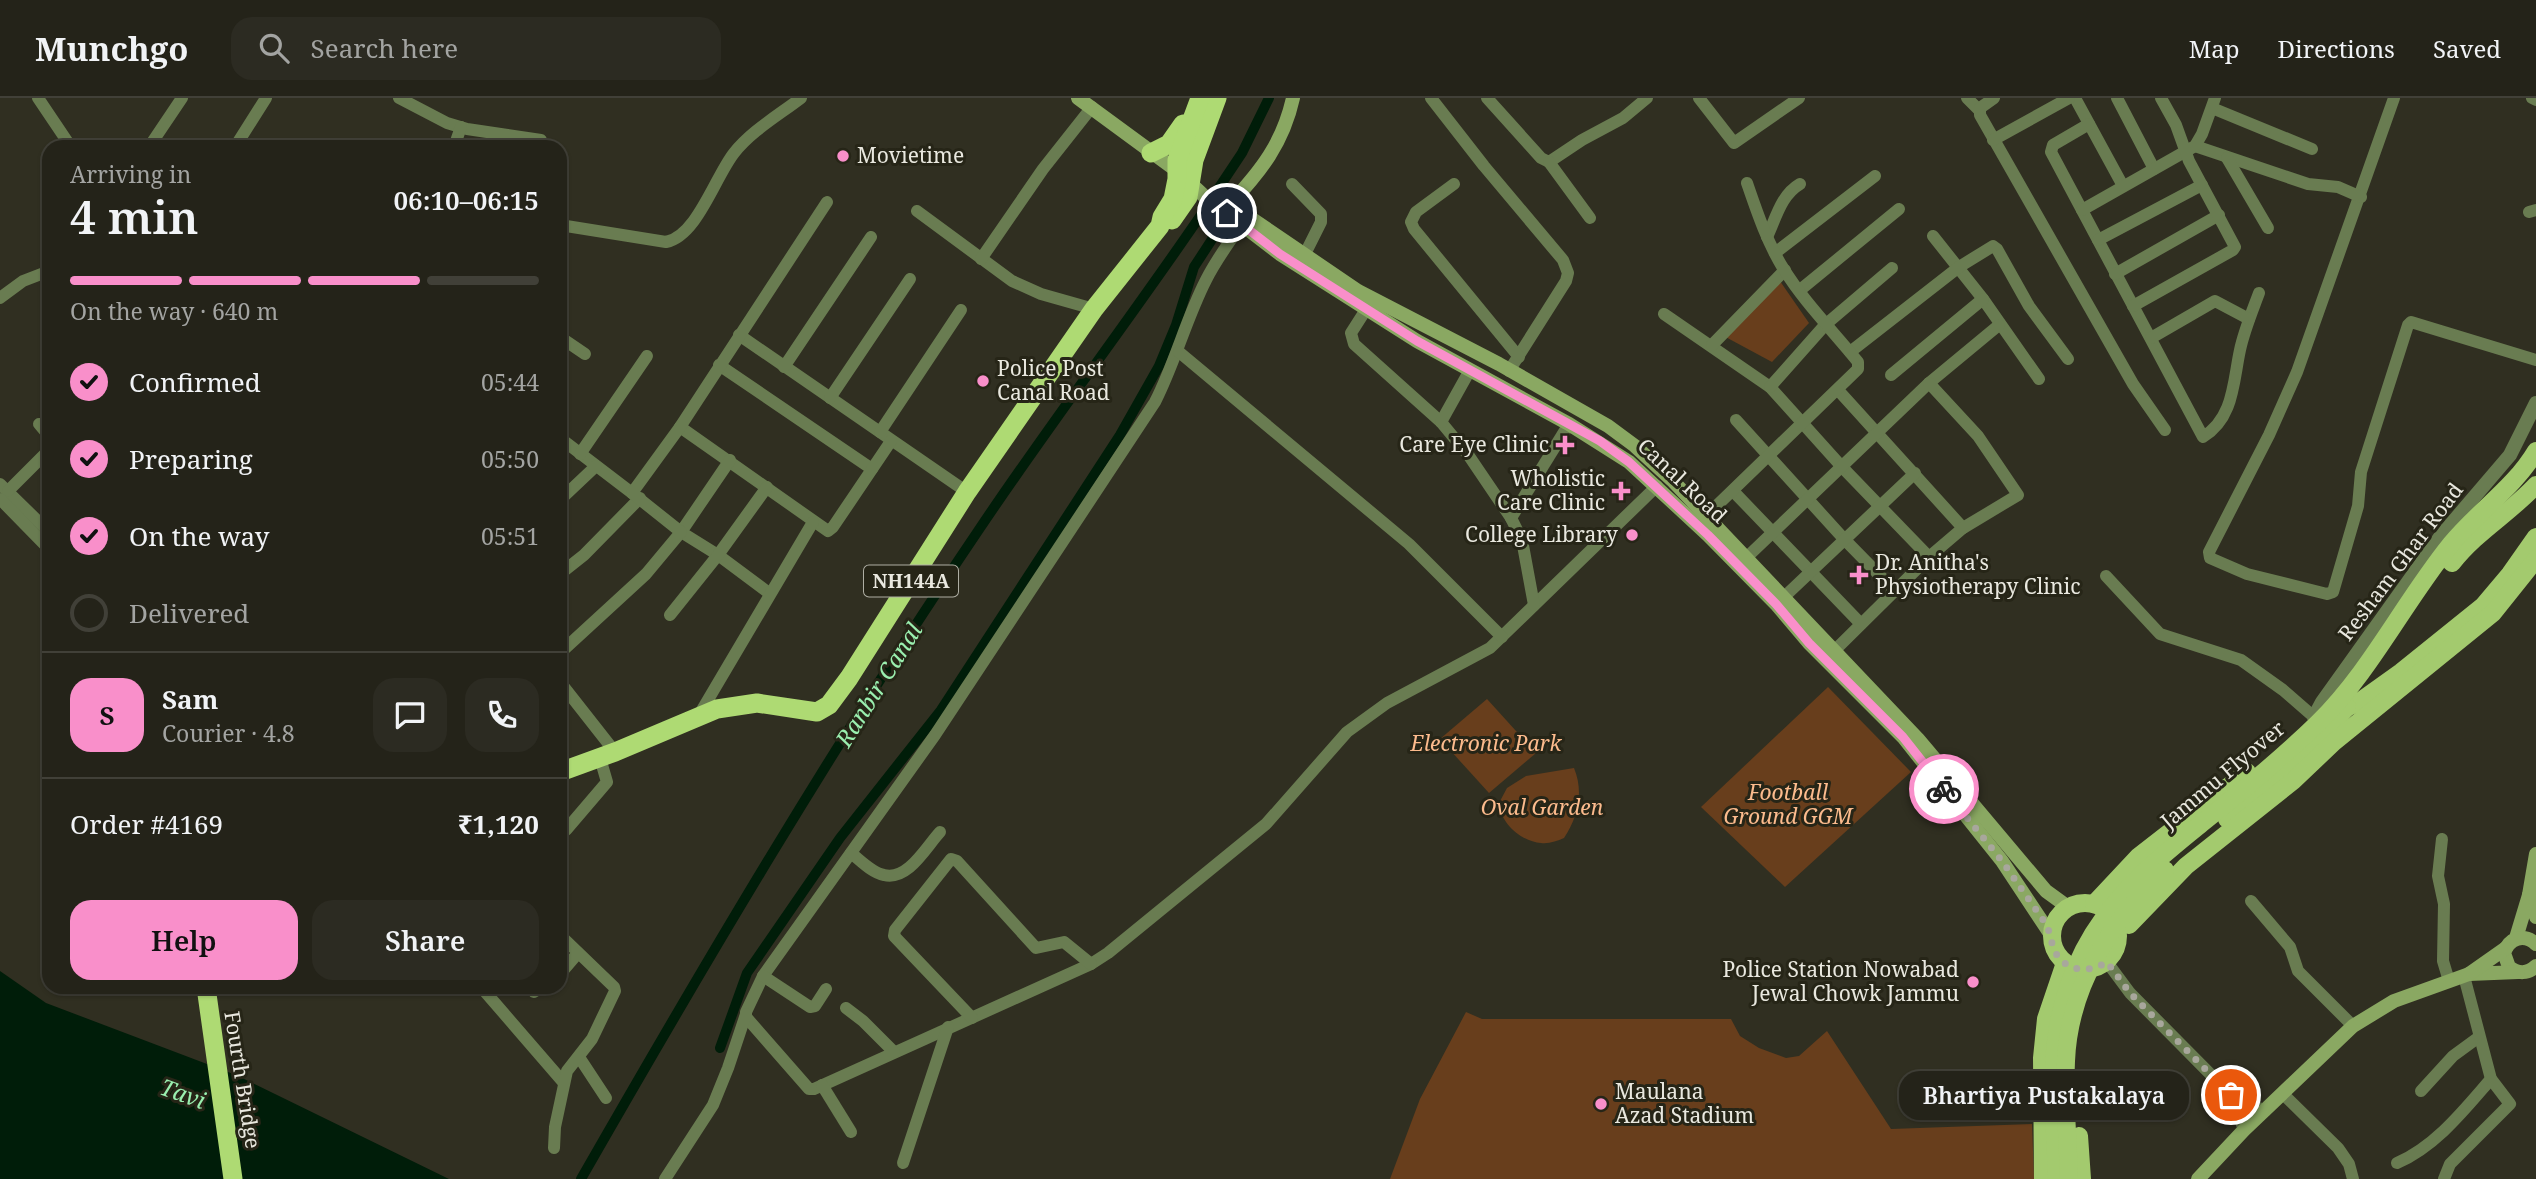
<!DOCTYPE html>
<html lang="en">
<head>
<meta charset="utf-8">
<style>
  body { margin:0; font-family:"Noto Serif",serif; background:#2c2b22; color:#f1f3f6; height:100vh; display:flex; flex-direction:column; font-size:26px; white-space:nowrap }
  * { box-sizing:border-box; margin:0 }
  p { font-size:23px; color:#a3a4a2 }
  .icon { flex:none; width:38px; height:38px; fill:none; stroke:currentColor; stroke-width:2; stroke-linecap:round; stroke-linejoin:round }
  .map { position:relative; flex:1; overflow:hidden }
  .drawer { position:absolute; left:42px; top:42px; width:525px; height:854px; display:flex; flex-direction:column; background:#242319; border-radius:21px; box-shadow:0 2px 5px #0004,0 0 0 2px #414038 }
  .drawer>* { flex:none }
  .pin { position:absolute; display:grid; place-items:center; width:60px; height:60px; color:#fff; margin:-30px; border:4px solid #fff; border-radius:50%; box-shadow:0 2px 7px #0007 }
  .courier { position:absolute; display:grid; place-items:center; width:70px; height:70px; margin:-35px; border:5px solid #f98fca; border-radius:50%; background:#fff; color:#222; box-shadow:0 2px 9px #0007 }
  .bubble { position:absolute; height:49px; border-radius:21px; background:#242319; box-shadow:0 2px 5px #0004,0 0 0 2px #414038; font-size:23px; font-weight:600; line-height:49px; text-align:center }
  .overview em { font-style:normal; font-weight:600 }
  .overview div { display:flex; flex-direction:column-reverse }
  .overview { display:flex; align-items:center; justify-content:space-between; height:119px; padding:0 28px }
  h1 { font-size:46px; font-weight:600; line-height:52px }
  .bar { display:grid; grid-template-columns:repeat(4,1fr); gap:10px 7px; align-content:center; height:84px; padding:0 28px }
  .bar i { height:9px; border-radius:5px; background:#414038 }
  .bar .on { background:#f98fca }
  .bar p { grid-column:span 4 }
  .line { display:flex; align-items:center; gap:18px; padding:0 28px; border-top:2px solid #414038 }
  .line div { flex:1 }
  .round { display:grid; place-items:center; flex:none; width:74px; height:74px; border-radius:21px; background:#2c2b22 }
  ol { padding:0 28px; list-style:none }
  li { display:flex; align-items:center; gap:21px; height:77px }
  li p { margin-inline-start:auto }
  li .icon { padding:7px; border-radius:50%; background:#f98fca; color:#111; stroke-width:4 }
  li:last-child { color:#a3a4a2 }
  li i { width:38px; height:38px; border:4px solid #414038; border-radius:50% }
  .button { display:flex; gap:14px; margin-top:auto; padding:14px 28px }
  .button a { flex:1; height:80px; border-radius:21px; background:#f98fca; color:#111; font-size:28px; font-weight:600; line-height:80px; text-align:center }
  .button a+a { background:#2c2b22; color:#f1f3f6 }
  header { display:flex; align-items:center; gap:42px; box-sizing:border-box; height:98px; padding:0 35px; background:#242319; border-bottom:2px solid #414038 }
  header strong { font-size:33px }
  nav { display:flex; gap:38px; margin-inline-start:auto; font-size:24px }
  .search { width:490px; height:63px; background:#2c2b22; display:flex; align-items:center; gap:18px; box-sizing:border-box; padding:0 24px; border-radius:21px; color:#a3a4a2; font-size:26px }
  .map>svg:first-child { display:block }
  .green { fill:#683e1c }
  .water { fill:#001d09 }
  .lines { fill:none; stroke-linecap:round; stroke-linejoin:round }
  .canal { stroke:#001d09; stroke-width:10 }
  .minor { stroke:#697c51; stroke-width:12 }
  .tertiary { stroke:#697c51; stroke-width:14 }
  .secondary { stroke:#8aa862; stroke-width:14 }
  .primary { stroke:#a3ca6e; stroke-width:18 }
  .trunk { stroke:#aeda73; stroke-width:19 }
  .done { stroke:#a8a79c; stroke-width:7; stroke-dasharray:0 12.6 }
  .route { stroke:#f98fca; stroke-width:9 }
  .poi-dot { fill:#f98fca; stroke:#262517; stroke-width:2.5 }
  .labels { text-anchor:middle; stroke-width:6; stroke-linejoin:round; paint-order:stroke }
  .shield { fill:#262517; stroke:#aeaea3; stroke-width:2 }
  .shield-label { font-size:19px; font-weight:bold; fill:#e9e8df }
  .poi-label { font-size:21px; fill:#e9e8df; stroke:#262517; text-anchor:start }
  .street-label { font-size:21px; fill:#e9e8df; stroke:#262517 }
  .park-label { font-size:21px; font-style:italic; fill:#fcbb8d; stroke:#262517 }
  .water-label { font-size:23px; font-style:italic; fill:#9aefaf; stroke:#262517 }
</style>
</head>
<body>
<header>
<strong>Munchgo</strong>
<div class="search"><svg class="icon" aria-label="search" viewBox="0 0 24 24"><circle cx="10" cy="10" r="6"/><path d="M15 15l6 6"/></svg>Search here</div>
<nav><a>Map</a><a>Directions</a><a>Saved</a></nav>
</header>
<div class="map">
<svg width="2536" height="1081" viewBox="0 0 2536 1081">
  <rect width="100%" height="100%" fill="#302f21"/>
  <g class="green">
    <path d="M1775 176 1809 225 1772 264 1720 236Z"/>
    <path d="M1828 589 1911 674 1785 789 1701 709Z"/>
    <path d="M1487 601 1536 655 1489 695 1440 641Z"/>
    <path d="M1574 670C1584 694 1578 719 1564 740 1557 743 1549 746 1541 745 1522 744 1500 725 1499 705L1507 690 1526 678Z"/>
    <path d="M1466 914 1482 921H1731L1740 938 1759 950 1786 960 1799 958 1827 933 1891 1031 2032 1026 2034 1081H1390L1420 1001Z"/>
  </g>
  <path class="water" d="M0 873 46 905 236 977 449 1081H0Z"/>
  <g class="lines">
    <g class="canal">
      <path d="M1216 94 1242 55 1269 0"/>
      <path d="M720 950 747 875 840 740 941 612 1120 337 1159 268 1176 227 1194 169 1224 123"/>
      <path d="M581 1081C707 861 836 643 978 433 1051 324 1131 220 1205 111"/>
    </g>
    <g class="minor">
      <path d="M38 0 71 49"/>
      <path d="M399 0 447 25 467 31 541 42"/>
      <path d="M1431 0 1484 68 1563 162 1568 175 1566 183 1509 273"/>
      <path d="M1487 0 1541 60 1549 64 1582 42 1623 20 1647 0"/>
      <path d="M1699 0 1734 45 1799 0"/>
      <path d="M1967 0 1979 12"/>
      <path d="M1994 0 1980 10V17L2133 286 2165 332"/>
      <path d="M2075 0 2123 88"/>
      <path d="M2117 0 2154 71"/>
      <path d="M2394 0 2297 274 2269 337 2209 454 2210 460 2247 476 2327 496 2333 494 2358 408 2361 374 2408 227 2411 224 2536 262"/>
      <path d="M2532 0 2536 2"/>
      <path d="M2212 10 2312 51"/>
      <path d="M2089 26 2053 47 2051 54 2203 339C2234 320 2233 284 2240 252 2244 233 2252 214 2259 195"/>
      <path d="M1993 42 2069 0"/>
      <path d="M2195 48 2308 86 2338 89 2361 99"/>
      <path d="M149 49 182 0"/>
      <path d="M235 49 266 0"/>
      <path d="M454 49 461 29"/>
      <path d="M2227 60 2268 130"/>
      <path d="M1549 64 1590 120"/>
      <path d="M1292 86 1321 116V124L1304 158"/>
      <path d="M1454 86 1416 114 1411 124 1414 131 1519 259"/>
      <path d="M2082 112 2195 48 2202 36 2215 0"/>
      <path d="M917 113 1012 183 1041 196 1094 211"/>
      <path d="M2529 114 2536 112"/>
      <path d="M1242 126C1229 144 1216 162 1206 182 1186 221 1175 265 1155 304L935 637 763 878 746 914V919L809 991H814L1091 866 1108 855 1266 726 1347 634 1387 605 1490 550 1657 388"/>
      <path d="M560 127 666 144C697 138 715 79 734 55 751 33 779 17 801 0"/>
      <path d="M1933 138 1983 201 2039 281"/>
      <path d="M1767 139C1776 120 1781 97 1800 86"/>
      <path d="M2098 142 2202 87"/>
      <path d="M1775 155 1875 78"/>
      <path d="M981 161 1043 71 1092 9"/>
      <path d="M2115 176 2219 117"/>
      <path d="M1800 192 1899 111"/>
      <path d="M0 200 23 183 49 173"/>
      <path d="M2133 208 2233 152 2235 149 2189 63 2176 27 2161 0"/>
      <path d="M1367 210 1351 235 1354 246 1441 324 1469 358 1511 420 1522 442 1534 507"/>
      <path d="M1664 216 1770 289 1842 369 1929 459"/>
      <path d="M739 237 967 394"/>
      <path d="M560 239 585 256"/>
      <path d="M2151 240 2215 203 2249 221"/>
      <path d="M1712 247 1785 172"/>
      <path d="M1179 254 1409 446 1502 539"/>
      <path d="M1850 254 1959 169 1993 148 1997 151 2029 208 2068 261"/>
      <path d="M719 267 872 371"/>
      <path d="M784 269 871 139"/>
      <path d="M1891 277 1983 201"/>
      <path d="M1770 289 1825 227 1892 170"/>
      <path d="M1838 292 1963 430"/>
      <path d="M830 300 910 181"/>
      <path d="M1736 322 1844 441 1894 492"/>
      <path d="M1441 324 1470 272"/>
      <path d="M39 326 49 338"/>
      <path d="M680 329 828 433 833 429 891 343"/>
      <path d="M880 334 961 212"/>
      <path d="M560 340 632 395"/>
      <path d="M580 356 647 258"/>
      <path d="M730 362 681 434 718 457 769 495"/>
      <path d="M0 386 49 434"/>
      <path d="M8 393 49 352"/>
      <path d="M1733 393 1861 526"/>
      <path d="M0 401 49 451"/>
      <path d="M560 402 596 368"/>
      <path d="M1706 418 1858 271V264C1833 233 1804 204 1783 170 1767 144 1757 114 1747 85"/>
      <path d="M1511 420 1569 326"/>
      <path d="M1746 460 1929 285 1999 227"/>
      <path d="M560 476 584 457 640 400"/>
      <path d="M2106 478 2160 536 2241 562 2283 592 2314 619"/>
      <path d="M1784 499 1915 375"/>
      <path d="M670 517 718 457 767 389"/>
      <path d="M560 555 646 476 681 434 632 395 680 329 827 104"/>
      <path d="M1828 559 1929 459 1963 430 2018 397 1978 338 1929 285"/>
      <path d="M560 584 615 654"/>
      <path d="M699 617 813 424"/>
      <path d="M566 732 607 684 600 660"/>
      <path d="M2442 741 2438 778 2444 806 2443 863 2449 883"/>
      <path d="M851 755C860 762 872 775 884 777 908 783 926 749 940 734"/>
      <path d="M2251 803 2290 849 2298 873 2353 928"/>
      <path d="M2107 864 2130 895 2231 997 2265 1013"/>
      <path d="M560 876 578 855"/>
      <path d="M763 878 810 909 815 908 826 891"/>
      <path d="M481 889 564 985"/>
      <path d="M534 894 542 889"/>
      <path d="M846 910 863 923 894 954"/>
      <path d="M972 920 894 838 895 832 951 761 957 763 1036 850 1064 844 1091 866"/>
      <path d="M579 959 606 1000"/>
      <path d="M822 987 851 1034"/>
      <path d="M2421 993 2453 958 2479 939"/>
      <path d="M2283 996 2338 1050 2349 1066 2353 1081"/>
      <path d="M2231 997 2244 1032"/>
      <path d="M554 1050 555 1029 567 973 592 941 615 893 614 889 560 837"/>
      <path d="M903 1065 948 929"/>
      <path d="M2397 1065C2436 1048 2464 1012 2491 981"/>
      <path d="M665 1081 713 1007 728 970 746 916"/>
      <path d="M2444 1081 2450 1066 2510 1006 2491 981 2464 878"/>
    </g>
    <path class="tertiary" d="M2319 629 2314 619 2322 604 2440 439 2510 357 2536 305"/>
    <g class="secondary">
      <path d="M1078 0 1176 72 1203 97 1280 156 1417 243 1569 326 1629 364 1708 437 1776 506 1809 545 1903 639 2002 763 2051 837"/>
      <path d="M1293 0C1283 45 1261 73 1230 106L1358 193 1499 266 1608 328 1635 348 1672 382 1918 641 2046 793 2068 809"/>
      <path d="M2529 797 2533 805 2536 819"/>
      <path d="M2516 840 2529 797 2536 756"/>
      <path d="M2536 846C2524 835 2509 840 2504 855L2509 869C2518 876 2528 876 2536 868"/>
      <path d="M2469 876 2518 874"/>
      <path d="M2198 1081 2244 1032 2353 928 2394 903 2469 876 2506 850"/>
    </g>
    <g class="primary">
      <path d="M2452 465C2476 434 2510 415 2536 387"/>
      <path d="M2337 614 2359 604 2401 574 2483 508 2510 476 2536 439"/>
      <path d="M2227 721C2270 686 2312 652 2347 609"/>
      <circle cx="2085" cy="838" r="33"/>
      <path d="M2094 806 2139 758 2247 674"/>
      <path d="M2129 827 2186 768 2293 683 2334 644 2493 515 2536 461"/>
      <path d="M2079 1038 2082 1081"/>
      <path d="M2043 1081 2042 960 2046 921 2065 865"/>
      <path d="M2057 1081C2055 1016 2046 949 2069 887 2077 864 2089 840 2103 821 2129 783 2167 754 2202 725 2242 693 2281 661 2318 625 2371 573 2404 504 2451 446 2478 413 2514 390 2536 353"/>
      <path d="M2069 1081C2068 1042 2064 1002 2066 963 2069 887 2112 822 2165 772"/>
    </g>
    <g class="trunk">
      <path d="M1151 55 1169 46 1183 26"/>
      <path d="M1172 122 1188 99 1194 62 1217 0"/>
      <path d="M560 674 615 654 717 611 757 605 817 614 829 607 849 580 967 394 1094 211 1160 128 1162 119 1173 101 1177 81V62L1200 0"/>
      <path d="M206 889 233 1081"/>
    </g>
  </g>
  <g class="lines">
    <path class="done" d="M1944 691 2002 763 2046 826C2051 836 2051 848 2057 857 2069 875 2091 874 2107 864L2130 895 2231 997"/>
    <path class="route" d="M1227 115 1280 156 1417 243 1600 343 1629 364 1708 437 1776 506 1809 545 1903 639 1944 691"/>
  </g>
  <g class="poi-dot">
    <circle cx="843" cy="58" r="7"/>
    <circle cx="983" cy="283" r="7"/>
    <path d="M1561.5 336.5h7v7h7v7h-7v7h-7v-7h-7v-7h7z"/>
    <path d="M1617.5 382.5h7v7h7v7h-7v7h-7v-7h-7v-7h7z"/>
    <circle cx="1632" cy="437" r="7"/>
    <path d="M1855.5 466.5h7v7h7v7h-7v7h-7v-7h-7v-7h7z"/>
    <circle cx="1973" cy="884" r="7"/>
    <circle cx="1601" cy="1006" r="7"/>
  </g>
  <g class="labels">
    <rect class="shield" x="864" y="467.5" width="94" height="31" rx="5"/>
    <g class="shield-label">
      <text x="911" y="490">NH144A</text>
    </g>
    <g class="poi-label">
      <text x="857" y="65">Movietime</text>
      <text x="997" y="278">Police Post<tspan x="997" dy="24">Canal Road</tspan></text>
      <text x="1549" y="354" text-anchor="end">Care Eye Clinic</text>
      <text x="1605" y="388" text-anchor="end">Wholistic<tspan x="1605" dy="24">Care Clinic</tspan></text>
      <text x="1618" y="444" text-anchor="end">College Library</text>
      <text x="1875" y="472">Dr. Anitha's<tspan x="1875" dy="24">Physiotherapy Clinic</tspan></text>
      <text x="1959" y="879" text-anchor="end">Police Station Nowabad<tspan x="1959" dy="24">Jewal Chowk Jammu</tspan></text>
      <text x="1615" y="1001">Maulana<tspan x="1615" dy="24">Azad Stadium</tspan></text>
    </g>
    <g class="street-label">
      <text transform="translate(1682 383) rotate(43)" y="7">Canal Road</text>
      <text transform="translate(2401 464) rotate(-53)" y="7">Resham Ghar Road</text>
      <text transform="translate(2223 677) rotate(-40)" y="7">Jammu Flyover</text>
      <text transform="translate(242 982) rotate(81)" y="7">Fourth Bridge</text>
    </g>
    <g class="park-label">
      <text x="1486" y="653">Electronic Park</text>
      <text x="1788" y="702">Football<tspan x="1788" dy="24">Ground GGM</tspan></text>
      <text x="1542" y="717">Oval Garden</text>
    </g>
    <g class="water-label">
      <text transform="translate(879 587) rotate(-58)" y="8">Ranbir Canal</text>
      <text transform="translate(183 996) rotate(20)" y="8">Tavi</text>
    </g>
  </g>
</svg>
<div class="pin" style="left:2231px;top:997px;background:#ea580c"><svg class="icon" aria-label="bag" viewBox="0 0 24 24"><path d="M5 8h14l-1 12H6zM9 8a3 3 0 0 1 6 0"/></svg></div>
<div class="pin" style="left:1227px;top:115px;background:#1f2937"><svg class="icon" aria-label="home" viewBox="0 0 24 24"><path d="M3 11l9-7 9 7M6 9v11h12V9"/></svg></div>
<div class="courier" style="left:1944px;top:691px"><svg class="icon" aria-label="bike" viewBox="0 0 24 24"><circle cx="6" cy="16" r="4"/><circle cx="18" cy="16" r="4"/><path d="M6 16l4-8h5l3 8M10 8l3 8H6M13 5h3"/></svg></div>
<div class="bubble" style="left:1899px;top:973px;width:290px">Bhartiya Pustakalaya</div>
<section class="drawer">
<div class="overview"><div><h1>4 min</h1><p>Arriving in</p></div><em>06:10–06:15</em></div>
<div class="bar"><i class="on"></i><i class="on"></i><i class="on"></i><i></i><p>On the way · 640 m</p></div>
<ol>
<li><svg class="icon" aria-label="check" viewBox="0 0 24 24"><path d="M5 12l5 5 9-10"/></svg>Confirmed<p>05:44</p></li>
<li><svg class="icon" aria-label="check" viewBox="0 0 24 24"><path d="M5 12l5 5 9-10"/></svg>Preparing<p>05:50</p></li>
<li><svg class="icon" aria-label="check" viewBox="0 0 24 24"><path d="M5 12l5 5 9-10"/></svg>On the way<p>05:51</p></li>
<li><i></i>Delivered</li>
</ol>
<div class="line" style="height:126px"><b class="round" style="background:#f98fca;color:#111">S</b><div><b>Sam</b><p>Courier · 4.8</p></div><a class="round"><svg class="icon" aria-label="chat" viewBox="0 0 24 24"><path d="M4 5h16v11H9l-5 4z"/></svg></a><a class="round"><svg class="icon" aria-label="phone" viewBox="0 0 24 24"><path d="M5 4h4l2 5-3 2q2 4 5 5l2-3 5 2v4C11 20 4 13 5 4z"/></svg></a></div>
<div class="line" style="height:91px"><div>Order #4169</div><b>₹1,120</b></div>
<div class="button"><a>Help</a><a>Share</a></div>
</section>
</div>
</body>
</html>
